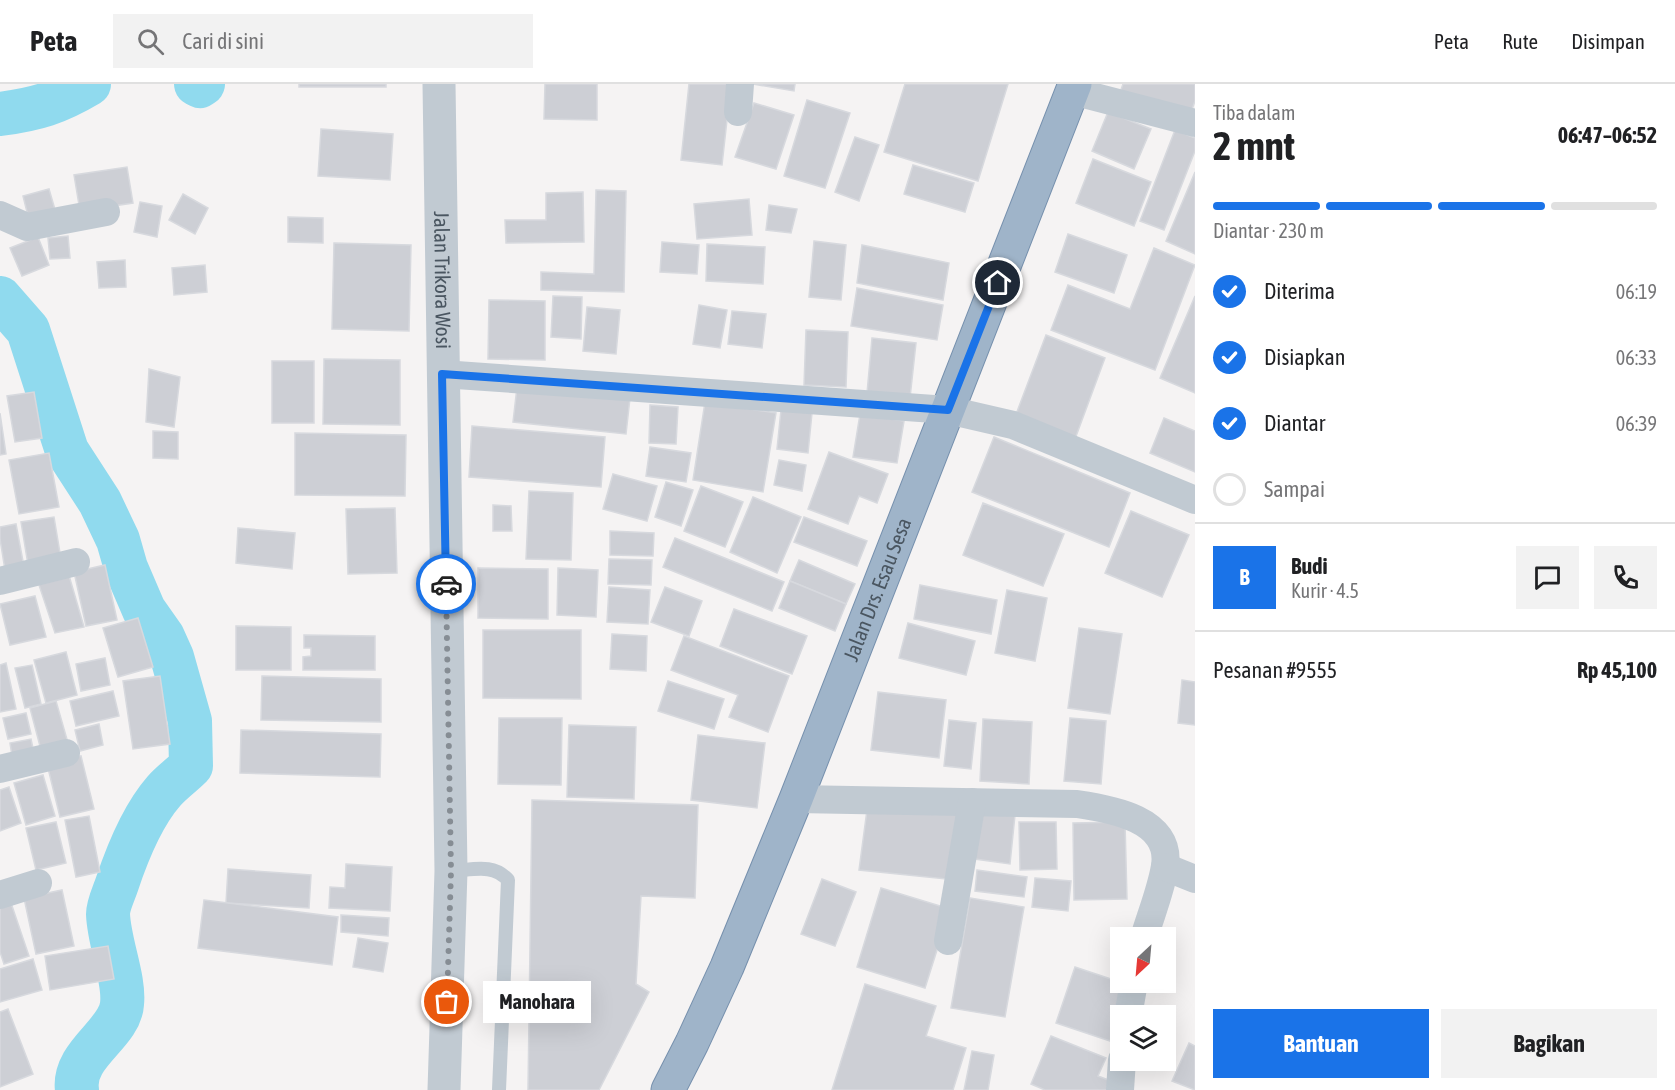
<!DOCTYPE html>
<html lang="id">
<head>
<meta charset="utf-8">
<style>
  body { margin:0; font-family:"Asap Condensed",sans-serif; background:#f2f2f2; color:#202124; height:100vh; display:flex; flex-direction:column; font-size:22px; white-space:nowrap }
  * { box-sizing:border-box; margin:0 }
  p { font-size:20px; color:#757577 }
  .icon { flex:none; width:33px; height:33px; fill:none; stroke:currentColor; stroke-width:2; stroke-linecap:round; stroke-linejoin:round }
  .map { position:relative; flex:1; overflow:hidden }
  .details { display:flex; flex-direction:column; background:#fff; width:480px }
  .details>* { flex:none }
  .needle { width:39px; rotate:206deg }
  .buttons { position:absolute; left:1110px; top:843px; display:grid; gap:12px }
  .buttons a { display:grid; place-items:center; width:66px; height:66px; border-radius:0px; background:#fff; box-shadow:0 6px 24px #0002; font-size:30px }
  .pin { position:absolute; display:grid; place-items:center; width:51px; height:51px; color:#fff; margin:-26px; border:3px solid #fff; border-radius:50%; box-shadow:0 2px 6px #0007 }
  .courier { position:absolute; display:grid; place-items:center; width:60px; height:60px; margin:-30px; border:4px solid #1a73e8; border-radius:50%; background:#fff; color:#222; box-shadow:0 2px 8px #0007 }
  .bubble { position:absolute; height:42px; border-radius:0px; background:#fff; box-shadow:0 6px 24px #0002; font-size:20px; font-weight:700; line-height:42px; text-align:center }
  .head em { font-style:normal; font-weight:700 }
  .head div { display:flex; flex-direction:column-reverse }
  .head { display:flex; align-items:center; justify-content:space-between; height:102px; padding:0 18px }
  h1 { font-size:39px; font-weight:700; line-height:45px }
  .bar { display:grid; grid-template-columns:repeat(4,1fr); gap:9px 6px; align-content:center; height:72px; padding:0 18px }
  .bar i { height:8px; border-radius:4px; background:#e0e0e0 }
  .bar .active { background:#1a73e8 }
  .bar p { grid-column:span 4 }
  .line { display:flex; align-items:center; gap:15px; padding:0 18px; border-top:2px solid #e0e0e0 }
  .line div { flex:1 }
  .round { display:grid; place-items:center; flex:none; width:63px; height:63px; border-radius:0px; background:#f2f2f2 }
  ol { padding:0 18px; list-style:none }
  li { display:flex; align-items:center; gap:18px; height:66px }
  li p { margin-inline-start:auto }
  li .icon { padding:6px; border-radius:50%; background:#1a73e8; color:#fff; stroke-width:4 }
  li:last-child { color:#757577 }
  li i { width:33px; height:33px; border:3px solid #e0e0e0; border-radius:50% }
  .action { display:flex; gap:12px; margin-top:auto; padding:12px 18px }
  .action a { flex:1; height:69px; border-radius:0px; background:#1a73e8; color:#fff; font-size:24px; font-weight:700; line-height:69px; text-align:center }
  .action a+a { background:#f2f2f2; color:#202124 }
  header { display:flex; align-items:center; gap:36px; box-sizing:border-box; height:84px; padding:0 30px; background:#fff; border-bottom:2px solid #e0e0e0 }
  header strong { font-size:28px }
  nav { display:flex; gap:33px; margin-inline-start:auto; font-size:21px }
  .search { width:420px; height:54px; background:#f2f2f2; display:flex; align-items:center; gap:15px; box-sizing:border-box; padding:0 21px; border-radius:0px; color:#757577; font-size:22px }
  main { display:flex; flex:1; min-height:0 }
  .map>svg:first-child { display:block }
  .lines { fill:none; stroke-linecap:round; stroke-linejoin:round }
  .river { stroke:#90daee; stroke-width:44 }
  .building { fill:#cdcfd5; stroke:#d7d9de; stroke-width:1.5 }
  .trunk-casing { stroke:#7690ad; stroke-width:35 }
  .service { stroke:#c1cad2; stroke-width:14 }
  .minor { stroke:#c1cad2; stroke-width:28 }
  .tertiary { stroke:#c1cad2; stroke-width:33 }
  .trunk { stroke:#9fb4c9; stroke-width:33 }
  .done { stroke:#868d94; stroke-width:6; stroke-dasharray:0 10.8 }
  .route { stroke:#1a73e8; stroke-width:8 }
  .labels { text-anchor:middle; stroke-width:4.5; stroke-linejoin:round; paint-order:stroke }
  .street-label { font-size:21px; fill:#4a5661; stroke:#fff }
</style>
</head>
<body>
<header>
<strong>Peta</strong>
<div class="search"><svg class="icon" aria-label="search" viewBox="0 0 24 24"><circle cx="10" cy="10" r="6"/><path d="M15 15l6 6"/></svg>Cari di sini</div>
<nav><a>Peta</a><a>Rute</a><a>Disimpan</a></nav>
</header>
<main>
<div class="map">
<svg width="1195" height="1006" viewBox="0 0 1195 1006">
  <rect width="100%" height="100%" fill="#f5f3f3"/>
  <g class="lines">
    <g class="river">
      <path d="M196 0 200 2 203 0"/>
      <path d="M0 30C37 25 57 19 89 0"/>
      <path d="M0 214 28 246 67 367 100 418 118 456 126 484 144 526 163 553 172 573 190 637 191 682C182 691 172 698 164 707 143 731 127 770 117 800 114 809 108 821 108 830 109 859 125 895 122 920 120 950 72 970 77 1006"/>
    </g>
  </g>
  <g class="building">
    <rect x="299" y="0" width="87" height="3"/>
    <path d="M545 0H597V36L544 35Z"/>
    <path d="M689 0H731L722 81 681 76Z"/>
    <path d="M753 0H795L794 7Z"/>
    <path d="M905 0H1008L978 97 884 68Z"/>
    <path d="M1123 0H1195V17L1187 40 1118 14Z"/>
    <path d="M807 16 850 29 825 104 784 92Z"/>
    <path d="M754 19 794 31 776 85 735 73Z"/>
    <path d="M1108 28 1151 45 1134 85 1092 67Z"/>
    <path d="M321 45 393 50 390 96 318 92Z"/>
    <path d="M1175 46 1195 54V67L1164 146 1140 137Z"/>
    <path d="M855 53 879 61 859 117 835 108Z"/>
    <path d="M1093 75 1151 98 1134 142 1076 119Z"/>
    <path d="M913 81 974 99 965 128 904 110Z"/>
    <path d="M127 83 133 119 80 127 74 91Z"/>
    <path d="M1195 88V170L1166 157Z"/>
    <path d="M49 105 56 129 29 136 23 112Z"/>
    <path d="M596 106 626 107 624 208 541 206V188L594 190Z"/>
    <path d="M583 108 584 158 506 159 505 136H546V109Z"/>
    <path d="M183 110 208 124 195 150 169 136Z"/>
    <path d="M749 115 752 151 697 155 694 120Z"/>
    <path d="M140 118 162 122 157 153 134 148Z"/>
    <path d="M769 121 797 125 791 149 766 146Z"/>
    <path d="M288 133 323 134V159L288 158Z"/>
    <path d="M1068 150 1127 171 1114 209 1055 188Z"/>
    <path d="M68 152 70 174 50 175 48 154Z"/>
    <path d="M38 153 49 181 22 192 10 164Z"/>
    <path d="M814 157 846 161 841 216 809 213Z"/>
    <path d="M662 158 699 161 697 190 660 188Z"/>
    <path d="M334 159 411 161 409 247 332 245Z"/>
    <path d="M707 160 765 163 763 200 706 197Z"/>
    <path d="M862 161 949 179 943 216 857 199Z"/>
    <path d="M1154 164 1195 181 1155 286 1051 246 1068 201 1130 225Z"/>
    <path d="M125 176 126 203 99 204 97 178Z"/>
    <path d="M205 181 207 208 174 211 172 184Z"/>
    <path d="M857 204 943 221 937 256 851 242Z"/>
    <path d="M553 212 582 213 581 255 551 253Z"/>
    <path d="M1195 212V309L1160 294Z"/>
    <path d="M489 216 545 217V276L488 275Z"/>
    <path d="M699 221 727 226 720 264 693 260Z"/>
    <path d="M587 223 620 226 616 270 583 267Z"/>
    <path d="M732 227 766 230 762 264 728 260Z"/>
    <path d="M806 246 848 248 846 303 804 301Z"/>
    <path d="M1046 251 1105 274 1075 355 1015 333Z"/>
    <path d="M872 254 916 259 910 314 867 309Z"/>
    <path d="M324 275 400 276V341L323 340Z"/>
    <rect x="272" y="277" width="42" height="62"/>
    <path d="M149 285 180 293 174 343 146 338Z"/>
    <path d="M517 303 630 314 626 350 513 338Z"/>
    <path d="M34 308 42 354 15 358 7 312Z"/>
    <path d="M705 318 776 329 763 408 693 396Z"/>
    <path d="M650 321 678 323 676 360 649 359Z"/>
    <path d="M781 326 812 329 808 369 777 365Z"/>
    <path d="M0 329 6 370 0 371Z"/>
    <path d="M860 330 904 337 897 379 853 373Z"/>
    <path d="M1164 334 1195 347V388L1150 369Z"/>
    <path d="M472 342 605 353 601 403 469 393Z"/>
    <path d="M153 347 178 348V375L153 374Z"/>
    <path d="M295 349 406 351 405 412 295 411Z"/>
    <path d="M994 353 1130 409 1109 463 972 408Z"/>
    <path d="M650 363 691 369 686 398 646 392Z"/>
    <path d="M829 368 888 390 877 419 859 412 848 440 808 425Z"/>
    <path d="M49 369 59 423 19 430 9 376Z"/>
    <path d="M779 376 806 381 802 407 774 401Z"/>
    <path d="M613 390 657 402 647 437 603 425Z"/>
    <path d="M666 398 693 406 681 442 655 433Z"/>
    <path d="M701 402 743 418 725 463 684 447Z"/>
    <path d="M529 407 573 409 571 476 526 475Z"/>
    <path d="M753 413 801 433 777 489 730 468Z"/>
    <path d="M983 419 1064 450 1043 502 963 471Z"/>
    <path d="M493 421 511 422 512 447H493Z"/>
    <path d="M395 424 397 489 348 490 346 425Z"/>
    <path d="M1131 427 1189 451 1162 513 1105 489Z"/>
    <path d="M54 433 62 481 29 487 21 438Z"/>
    <path d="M804 433 867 457 857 482 794 458Z"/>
    <path d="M16 440 25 488 6 492 0 455V443Z"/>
    <path d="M238 444 295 449 292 485 236 479Z"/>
    <path d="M610 447 654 449 653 472 610 471Z"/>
    <path d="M675 454 784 498 772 527 663 483Z"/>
    <path d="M609 475 652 476 651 501 608 500Z"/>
    <path d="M799 476 855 500 846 520 790 497Z"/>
    <path d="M105 481 117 536 86 542 74 488Z"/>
    <path d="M478 484 548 485V535L478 534Z"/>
    <path d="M558 484 598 486 596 533 557 531Z"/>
    <path d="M68 488 84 543 55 549 38 498Z"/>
    <path d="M790 497 846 520 835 547 779 524Z"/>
    <path d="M920 501 997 516 991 550 914 535Z"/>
    <path d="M609 503 650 506 648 540 607 538Z"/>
    <path d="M665 503 702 517 689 552 651 538Z"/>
    <path d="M1007 506 1047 514 1035 577 995 569Z"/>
    <path d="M35 512 46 553 10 561 0 520Z"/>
    <path d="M734 525 807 552 792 590 720 562Z"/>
    <path d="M138 534 153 583 118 593 103 544Z"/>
    <path d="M908 539 975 557 966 591 899 574Z"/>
    <path d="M236 542 291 543V586H236Z"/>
    <path d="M1079 544 1122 550 1110 630 1068 624Z"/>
    <path d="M483 546H581V615L483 614Z"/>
    <path d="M612 550 647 552 646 587 610 585Z"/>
    <path d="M304 551 375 552V586H303V573L311 572V564H304Z"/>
    <path d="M684 552 789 592 768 648 729 633 738 611 671 586Z"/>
    <path d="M66 568 77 611 46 619 34 576Z"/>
    <path d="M105 574 110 601 81 607 76 580Z"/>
    <path d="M6 579 16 625 0 628V581Z"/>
    <path d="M32 581 41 620 25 624 15 584Z"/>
    <path d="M160 592 170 660 133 665 123 597Z"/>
    <path d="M262 592 381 595V638L261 636Z"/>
    <path d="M1182 596 1195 598V641L1178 639Z"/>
    <path d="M668 597 724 615 714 645 658 627Z"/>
    <path d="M113 607 119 632 76 642 70 617Z"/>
    <path d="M878 608 946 616 939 674 871 666Z"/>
    <path d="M56 617 68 659 41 666 30 624Z"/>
    <path d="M26 629 31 650 8 655 3 634Z"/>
    <path d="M499 634H562L561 701 498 700Z"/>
    <path d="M1070 634 1106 637 1101 700 1064 697Z"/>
    <path d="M983 635 1032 638 1029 700 980 697Z"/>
    <path d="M949 636 976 639 971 685 944 682Z"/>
    <path d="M99 640 103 661 80 667 75 646Z"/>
    <path d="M569 641 636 643 634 715 567 713Z"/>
    <path d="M241 646 381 650 380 693 240 689Z"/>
    <path d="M698 651 765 659 757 724 691 716Z"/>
    <path d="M31 655 35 674 13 678 10 659Z"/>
    <path d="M81 672 94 725 60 733 47 680Z"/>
    <path d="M43 691 55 732 26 741 14 699Z"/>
    <path d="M9 703 21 739 0 747V706Z"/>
    <path d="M532 716 698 721 695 814 641 812 636 900 649 908 599 1006H528Z"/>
    <path d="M867 726 963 728 956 796 859 786Z"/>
    <path d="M981 727 1015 731 1010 780 975 775Z"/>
    <path d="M89 732 100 788 76 793 65 736Z"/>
    <path d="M56 738 66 779 36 786 26 744Z"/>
    <path d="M1019 738H1056L1057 785 1020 786Z"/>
    <path d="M1125 738 1127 815 1074 816 1073 739Z"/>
    <path d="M346 780 392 783 390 827 329 824 330 803 345 804Z"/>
    <path d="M228 785 311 791 309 824 226 819Z"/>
    <path d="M977 786 1027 793 1024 813 975 807Z"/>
    <path d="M1035 794 1071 797 1068 827 1032 823Z"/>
    <path d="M822 795 856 808 835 862 801 850Z"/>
    <path d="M881 804 950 825 925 904 857 883Z"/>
    <path d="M62 806 74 862 36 870 24 814Z"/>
    <path d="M9 813 29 872 4 880 0 868V816Z"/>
    <path d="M970 814 1024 823 1005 933 951 924Z"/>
    <path d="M204 816 338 833 332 881 198 864Z"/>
    <path d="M341 831 389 834 388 852 341 848Z"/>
    <path d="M358 854 388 859 383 888 353 883Z"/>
    <path d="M108 862 114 895 50 906 45 872Z"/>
    <path d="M33 875 42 906 0 918V885Z"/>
    <path d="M1075 883 1129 901 1110 957 1056 939Z"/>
    <path d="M865 900 936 922 926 952 966 964 953 1006H832Z"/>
    <path d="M8 925 33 990 0 1003V928Z"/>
    <path d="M1051 952 1106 974 1098 992 1119 1000 1117 1006H1045L1031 1000Z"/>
    <path d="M1189 959 1195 962V1006L1172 997Z"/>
    <path d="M972 967 994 971 988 1006H964Z"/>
  </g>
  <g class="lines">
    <defs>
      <g id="trunk">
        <path id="s2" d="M668 1006 692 959 727 883 796 715 1075 0"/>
      </g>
    </defs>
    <use href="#trunk" class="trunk-casing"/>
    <path class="service" d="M451 787C473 786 493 779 508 796L499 1006"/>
    <g class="minor">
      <path d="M1072 7 1195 39"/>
      <path d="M738 28 740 0"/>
      <path d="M0 131 27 143 106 128"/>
      <path d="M442 290 948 326 1013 341 1195 416"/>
      <path d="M0 497 76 478"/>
      <path d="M0 685 66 669"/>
      <path d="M796 715 1077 720C1111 725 1172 735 1165 782 1161 806 1151 830 1144 854"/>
      <path d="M1165 783 1195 795"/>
      <path d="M0 811 38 799"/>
      <path d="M948 857 972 718"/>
      <path d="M1128 932 1134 898"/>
      <path d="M1120 1006 1122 976"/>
    </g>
    <path class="tertiary" id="s1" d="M439 0 451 787 444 1006"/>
    <use href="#trunk" class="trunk"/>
  </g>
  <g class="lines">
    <path class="done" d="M446 500 451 787 447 918"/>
    <path class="route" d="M446 500 442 290 948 326 998 199"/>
  </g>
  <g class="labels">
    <g class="street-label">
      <text dy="7" stroke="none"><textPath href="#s1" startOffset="196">Jalan Trikora Wosi</textPath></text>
      <text dy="7" stroke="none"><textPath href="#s2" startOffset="543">Jalan Drs. Esau Sesa</textPath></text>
    </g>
  </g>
</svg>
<div class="buttons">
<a><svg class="needle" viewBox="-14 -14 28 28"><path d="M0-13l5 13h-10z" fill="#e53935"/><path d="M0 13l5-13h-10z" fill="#757577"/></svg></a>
<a><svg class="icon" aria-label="layers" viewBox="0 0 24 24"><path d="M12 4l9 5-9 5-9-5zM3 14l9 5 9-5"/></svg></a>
</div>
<div class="pin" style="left:447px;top:918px;background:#ea580c"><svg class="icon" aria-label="bag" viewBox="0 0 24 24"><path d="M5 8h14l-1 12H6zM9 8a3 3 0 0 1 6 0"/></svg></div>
<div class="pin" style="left:998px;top:199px;background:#1f2937"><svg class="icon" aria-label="home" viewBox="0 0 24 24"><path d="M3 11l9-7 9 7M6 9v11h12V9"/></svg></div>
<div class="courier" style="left:446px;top:500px"><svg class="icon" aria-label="car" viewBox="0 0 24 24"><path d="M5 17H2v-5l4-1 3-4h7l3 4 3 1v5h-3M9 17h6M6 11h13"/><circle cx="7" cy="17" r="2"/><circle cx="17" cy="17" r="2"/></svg></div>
<div class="bubble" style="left:483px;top:897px;width:108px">Manohara</div>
</div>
<section class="details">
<div class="head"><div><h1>2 mnt</h1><p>Tiba dalam</p></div><em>06:47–06:52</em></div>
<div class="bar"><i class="active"></i><i class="active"></i><i class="active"></i><i></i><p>Diantar · 230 m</p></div>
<ol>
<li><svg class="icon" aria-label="check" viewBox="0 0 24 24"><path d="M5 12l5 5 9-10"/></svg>Diterima<p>06:19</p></li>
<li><svg class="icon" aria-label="check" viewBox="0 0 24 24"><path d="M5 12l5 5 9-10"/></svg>Disiapkan<p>06:33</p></li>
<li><svg class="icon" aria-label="check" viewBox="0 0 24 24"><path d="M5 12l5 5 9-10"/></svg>Diantar<p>06:39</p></li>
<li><i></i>Sampai</li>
</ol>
<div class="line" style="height:108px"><b class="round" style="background:#1a73e8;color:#fff">B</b><div><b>Budi</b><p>Kurir · 4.5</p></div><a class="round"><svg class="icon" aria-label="chat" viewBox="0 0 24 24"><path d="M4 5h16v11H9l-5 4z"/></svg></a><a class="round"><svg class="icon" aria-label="phone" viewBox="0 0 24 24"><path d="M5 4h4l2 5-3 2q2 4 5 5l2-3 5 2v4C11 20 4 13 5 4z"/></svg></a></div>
<div class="line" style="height:78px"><div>Pesanan #9555</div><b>Rp 45,100</b></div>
<div class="action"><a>Bantuan</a><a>Bagikan</a></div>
</section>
</main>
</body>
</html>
